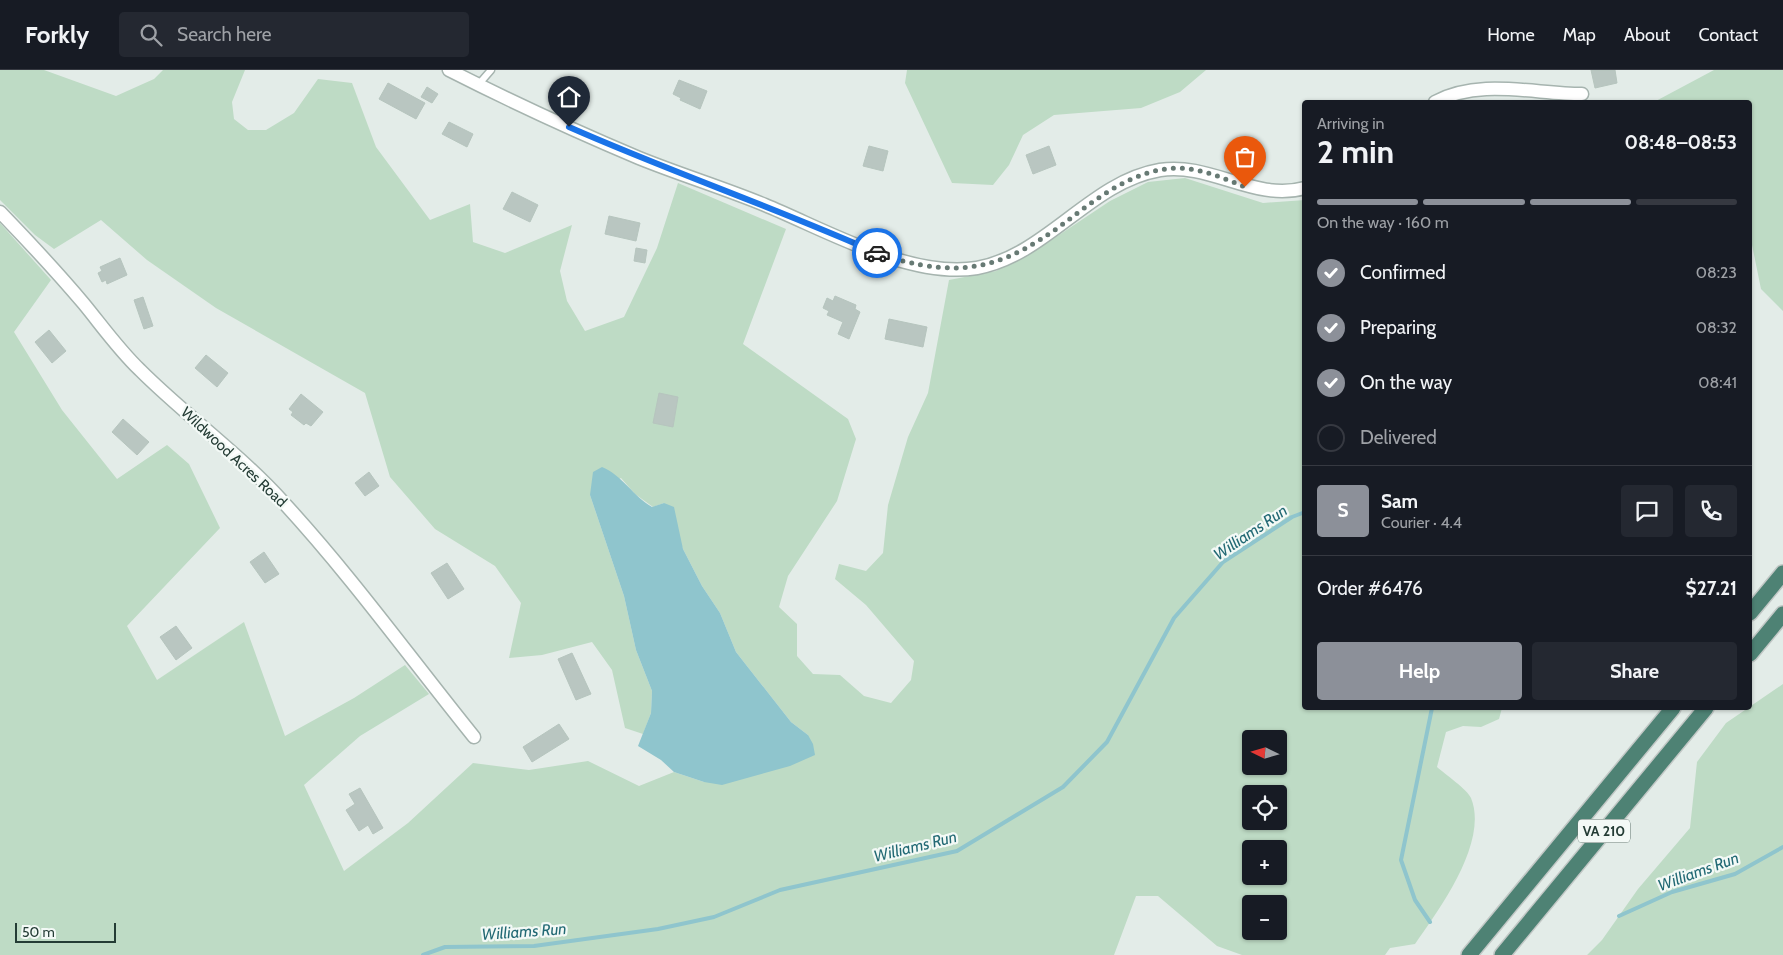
<!DOCTYPE html>
<html lang="en">
<head>
<meta charset="utf-8">
<style>
  body { margin:0; font-family:Cabin,sans-serif; background:#242831; color:#f1f3f6; height:100vh; display:flex; flex-direction:column; font-size:19px; white-space:nowrap }
  * { box-sizing:border-box; margin:0 }
  p { font-size:16px; color:#9ea1a6 }
  .icon { flex:none; width:28px; height:28px; fill:none; stroke:currentColor; stroke-width:2; stroke-linecap:round; stroke-linejoin:round }
  .map { position:relative; flex:1; overflow:hidden }
  .drawer { position:absolute; left:1302px; top:30px; width:450px; height:610px; display:flex; flex-direction:column; background:#171b24; border-radius:5px; box-shadow:0 1px 4px #0004 }
  .drawer>* { flex:none }
  .needle { width:32px; rotate:275deg }
  .controls { position:absolute; left:1242px; top:660px; display:grid; gap:10px }
  .controls a { display:grid; place-items:center; width:45px; height:45px; border-radius:5px; background:#171b24; box-shadow:0 1px 4px #0004; font-size:25px }
  .scale { position:absolute; left:15px; bottom:12px; width:101px; box-sizing:border-box; padding-left:5px; border:2px solid #243c35; border-top:0; font-size:14px; line-height:18px; white-space:nowrap; color:#243c35; -webkit-text-stroke:4px #f3f9f6; paint-order:stroke }
  .pin { position:absolute; display:grid; place-items:center; width:42px; height:42px; color:#fff; margin:-51px -21px; border-radius:50% 50% 50% 0; rotate:-45deg; box-shadow:0 0 5px #0007 }
  .pin .icon { rotate:45deg }
  .courier { position:absolute; display:grid; place-items:center; width:50px; height:50px; margin:-25px; border:4px solid #1a73e8; border-radius:50%; background:#fff; color:#222; box-shadow:0 1px 6px #0007 }
  .summary em { font-style:normal; font-weight:700 }
  .summary div { display:flex; flex-direction:column-reverse }
  .summary { display:flex; align-items:center; justify-content:space-between; height:85px; padding:0 15px }
  h1 { font-size:32px; font-weight:700; line-height:38px }
  .bar { display:grid; grid-template-columns:repeat(4,1fr); gap:8px 5px; align-content:center; height:60px; padding:0 15px }
  .bar i { height:6px; border-radius:4px; background:#363941 }
  .bar .current { background:#8c9099 }
  .bar p { grid-column:span 4 }
  .line { display:flex; align-items:center; gap:12px; padding:0 15px; border-top:1px solid #363941 }
  .line div { flex:1 }
  .round { display:grid; place-items:center; flex:none; width:52px; height:52px; border-radius:5px; background:#242831 }
  ol { padding:0 15px; list-style:none }
  li { display:flex; align-items:center; gap:15px; height:55px }
  li p { margin-inline-start:auto }
  li .icon { padding:5px; border-radius:50%; background:#8c9099; color:#fff; stroke-width:4 }
  li:last-child { color:#9ea1a6 }
  li i { width:28px; height:28px; border:2px solid #363941; border-radius:50% }
  .action { display:flex; gap:10px; margin-top:auto; padding:10px 15px }
  .action a { flex:1; height:58px; border-radius:5px; background:#8c9099; color:#fff; font-size:20px; font-weight:700; line-height:58px; text-align:center }
  .action a+a { background:#242831; color:#f1f3f6 }
  header { display:flex; align-items:center; gap:30px; box-sizing:border-box; height:70px; padding:0 25px; background:#171b24; border-bottom:1px solid #363941 }
  header strong { font-size:24px }
  nav { display:flex; gap:28px; margin-inline-start:auto; font-size:18px }
  .search { width:350px; height:45px; background:#242831; display:flex; align-items:center; gap:12px; box-sizing:border-box; padding:0 18px; border-radius:5px; color:#9ea1a6; font-size:19px }
  .map>svg:first-child { display:block }
  .green { fill:#bedbc5; fill-rule:evenodd }
  .water { fill:#8fc5cd }
  .lines { fill:none; stroke-linecap:round; stroke-linejoin:round }
  .stream { stroke:#8fc5cd; stroke-width:4 }
  .building { fill:#b9c6c1; stroke:#b6c5be }
  .service-casing { stroke:#a6b4af; stroke-width:9 }
  .minor-casing { stroke:#a6b4af; stroke-width:15 }
  .trunk-casing { stroke:#c2c8c6; stroke-width:18 }
  .service { stroke:#fff; stroke-width:6 }
  .minor { stroke:#fff; stroke-width:12 }
  .trunk { stroke:#4e8274; stroke-width:15 }
  .done { stroke:#677a74; stroke-width:5; stroke-dasharray:0 9 }
  .route { stroke:#1a73e8; stroke-width:6 }
  .labels { text-anchor:middle; stroke-width:4.5; stroke-linejoin:round; paint-order:stroke }
  .shield { fill:#f3f9f6; stroke:#62756f; stroke-width:1 }
  .shield-label { font-size:14px; font-weight:bold; fill:#243c35 }
  .street-label { font-size:15px; fill:#243c35; stroke:#f3f9f6 }
  .water-label { font-size:16px; font-style:italic; fill:#226974; stroke:#f3f9f6 }
</style>
</head>
<body>
<header>
<strong>Forkly</strong>
<div class="search"><svg class="icon" aria-label="search" viewBox="0 0 24 24"><circle cx="10" cy="10" r="6"/><path d="M15 15l6 6"/></svg>Search here</div>
<nav><a>Home</a><a>Map</a><a>About</a><a>Contact</a></nav>
</header>
<div class="map">
<svg width="1783" height="885" viewBox="0 0 1783 885">
  <rect width="100%" height="100%" fill="#e3ece8"/>
  <g class="green">
    <path d="M0 0H44L116 26 154 9 163 0H245L232 32 234 49 248 60H266L294 43 318 9 352 13 376 77 430 150 470 134 473 172 505 183 572 155 560 201 567 231 585 261 624 247 657 178 678 113 786 159 743 274 848 349 856 369 837 431 788 506 779 537 797 554V586L813 604 840 605 864 626 891 633 911 610 914 591 866 535 835 509 839 494 866 501 883 483 888 435 908 367 928 323 949 210 996 201 1047 173 1110 131 1148 112 1185 108 1263 133 1305 130V638H1502L1499 649 1481 657 1463 656 1446 662 1437 697C1445 704 1468 720 1471 728 1489 772 1439 840 1415 874L1390 878 1385 885H1242L1217 876 1158 826H1136L1114 885H0V153L51 210 14 262 62 340 117 409 167 375 189 394 220 458 127 556 157 610 244 552 285 666 354 628 405 595 429 624 360 666 304 715 344 801 408 753 473 693 529 700 588 691 639 716 674 702 704 712 808 665 791 652 736 582 720 543 702 516 683 479 664 433 653 437 635 424 621 408 590 425 624 526 636 580 652 621 651 643 643 664 625 658 612 600 592 572 542 585 509 588 521 533 495 496 435 459 390 407 365 323 216 238 147 190 101 150 54 179 35 165 0 130ZM1251 669H1279V696H1251ZM1251 724H1279V751H1251ZM1251 779H1279V806H1251ZM1251 834H1279V861H1251Z"/>
    <path d="M907 0H1206L1180 22 1141 38 1054 45 1023 65 1009 95 993 115 952 113 905 13Z"/>
    <path d="M1714 0H1783V241L1761 219 1750 165V32H1654Z"/>
    <path d="M1783 614V885H1587L1602 870 1638 819 1690 758 1697 692 1726 653Z"/>
  </g>
  <path class="water" d="M602 397C623 406 633 426 652 437L664 433 674 437 683 479 702 516 720 543 736 582 791 652 808 665 813 674 815 685 790 696 722 715 704 712 674 702 661 690 638 676 651 643 652 621 636 580 624 526 590 425 593 402Z"/>
  <g class="lines">
    <g class="stream">
      <path d="M1619 846 1672 822 1735 804 1783 777"/>
      <path d="M1430 852 1415 830 1401 790 1432 638"/>
      <path d="M423 885 445 877 534 876 658 859 714 847 780 820 957 781 1063 717 1107 672 1174 548 1223 492 1292 447 1305 442"/>
    </g>
  </g>
  <g class="building">
    <path d="M1591 0H1615L1617 13 1595 18Z"/>
    <path d="M679 10 707 21 700 39 680 30 681 28 673 24Z"/>
    <path d="M388 13 425 33 416 49 379 29Z"/>
    <path d="M427 17 438 24 432 33 421 27Z"/>
    <path d="M449 52 473 64 467 77 442 64Z"/>
    <path d="M869 76 888 81 883 101 863 96Z"/>
    <path d="M1049 76 1056 95 1033 104 1026 85Z"/>
    <path d="M512 122 538 135 530 152 503 139Z"/>
    <path d="M609 146 640 153 636 171 605 164Z"/>
    <path d="M636 178 647 180 645 193 634 191Z"/>
    <path d="M120 188 127 205 107 214 106 210 102 212 98 203 102 201 100 197Z"/>
    <path d="M835 226 856 235 855 239 860 242 849 269 838 264 843 252 827 245 829 241 823 238 827 228 833 231Z"/>
    <path d="M143 227 153 256 144 259 134 230Z"/>
    <path d="M889 249 927 257 923 277 885 269Z"/>
    <path d="M49 260 66 281 52 293 35 272Z"/>
    <path d="M206 285 228 303 217 317 195 298Z"/>
    <path d="M659 323 678 327 673 357 653 353Z"/>
    <path d="M301 324 323 342 311 356 306 353 304 355 291 345 293 342 289 339Z"/>
    <path d="M123 349 149 372 137 385 112 362Z"/>
    <path d="M369 402 379 416 365 426 355 413Z"/>
    <path d="M264 482 279 504 265 513 250 492Z"/>
    <path d="M447 493 464 519 448 529 431 503Z"/>
    <path d="M176 556 192 578 176 590 160 567Z"/>
    <path d="M572 583 591 624 576 630 558 589Z"/>
    <path d="M559 654 569 669 532 692 523 677Z"/>
    <path d="M360 718 383 758 373 764 368 755 359 761 346 740 355 734 349 724Z"/>
  </g>
  <g class="lines">
    <defs>
      <path id="service" d="M478 15 491 0"/>
      <g id="minor">
        <path d="M449 0C512 32 575 61 639 88 681 105 724 118 765 135 826 160 910 209 977 198 1047 185 1090 112 1160 100 1211 92 1254 132 1305 118"/>
        <path d="M1435 32C1480 8 1534 24 1582 24"/>
        <path d="M0 142C29 172 57 202 84 234 102 256 119 280 140 300 186 346 240 384 284 433 352 507 411 589 474 667"/>
      </g>
      <g id="trunk">
        <path d="M1750 543 1783 503"/>
        <path d="M1750 584 1783 544"/>
        <path d="M1469 885 1673 638"/>
        <path d="M1502 885 1706 638"/>
      </g>
    </defs>
    <use href="#service" class="service-casing"/>
    <use href="#minor" class="minor-casing"/>
    <use href="#trunk" class="trunk-casing"/>
    <use href="#service" class="service"/>
    <use href="#minor" class="minor"/>
    <use href="#trunk" class="trunk"/>
  </g>
  <g class="lines">
    <path class="done" d="M877 183C891 189 907 192 921 195 977 205 1014 189 1059 157 1094 131 1130 100 1176 98 1201 98 1223 108 1245 117"/>
    <path class="route" d="M569 57C671 102 776 138 877 183"/>
  </g>
  <g class="labels">
    <rect class="shield" x="1578" y="749.5" width="52" height="23" rx="4"/>
    <g class="shield-label">
      <text x="1604" y="766">VA 210</text>
    </g>
    <g class="street-label">
      <text transform="translate(234 387) rotate(43)" y="5">Wildwood Acres Road</text>
    </g>
    <g class="water-label">
      <text transform="translate(1250 462) rotate(-34)" y="6">Williams Run</text>
      <text transform="translate(915 776) rotate(-14)" y="6">Williams Run</text>
      <text transform="translate(1698 801) rotate(-20)" y="6">Williams Run</text>
      <text transform="translate(524 861) rotate(-4)" y="6">Williams Run</text>
    </g>
  </g>
</svg>
<div class="controls">
<a><svg class="needle" viewBox="-14 -14 28 28"><path d="M0-13l5 13h-10z" fill="#e53935"/><path d="M0 13l5-13h-10z" fill="#9ea1a6"/></svg></a>
<a><svg class="icon" aria-label="locate" viewBox="0 0 24 24"><circle cx="12" cy="12" r="6"/><path d="M12 2v4M12 18v4M2 12h4M18 12h4"/></svg></a>
<a>+</a>
<a>−</a>
</div>
<div class="scale">50 m</div>
<div class="pin" style="left:1245px;top:117px;background:#ea580c"><svg class="icon" aria-label="bag" viewBox="0 0 24 24"><path d="M5 8h14l-1 12H6zM9 8a3 3 0 0 1 6 0"/></svg></div>
<div class="pin" style="left:569px;top:57px;background:#1f2937"><svg class="icon" aria-label="home" viewBox="0 0 24 24"><path d="M3 11l9-7 9 7M6 9v11h12V9"/></svg></div>
<div class="courier" style="left:877px;top:183px"><svg class="icon" aria-label="car" viewBox="0 0 24 24"><path d="M5 17H2v-5l4-1 3-4h7l3 4 3 1v5h-3M9 17h6M6 11h13"/><circle cx="7" cy="17" r="2"/><circle cx="17" cy="17" r="2"/></svg></div>
<section class="drawer">
<div class="summary"><div><h1>2 min</h1><p>Arriving in</p></div><em>08:48–08:53</em></div>
<div class="bar"><i class="current"></i><i class="current"></i><i class="current"></i><i></i><p>On the way · 160 m</p></div>
<ol>
<li><svg class="icon" aria-label="check" viewBox="0 0 24 24"><path d="M5 12l5 5 9-10"/></svg>Confirmed<p>08:23</p></li>
<li><svg class="icon" aria-label="check" viewBox="0 0 24 24"><path d="M5 12l5 5 9-10"/></svg>Preparing<p>08:32</p></li>
<li><svg class="icon" aria-label="check" viewBox="0 0 24 24"><path d="M5 12l5 5 9-10"/></svg>On the way<p>08:41</p></li>
<li><i></i>Delivered</li>
</ol>
<div class="line" style="height:90px"><b class="round" style="background:#8c9099;color:#fff">S</b><div><b>Sam</b><p>Courier · 4.4</p></div><a class="round"><svg class="icon" aria-label="chat" viewBox="0 0 24 24"><path d="M4 5h16v11H9l-5 4z"/></svg></a><a class="round"><svg class="icon" aria-label="phone" viewBox="0 0 24 24"><path d="M5 4h4l2 5-3 2q2 4 5 5l2-3 5 2v4C11 20 4 13 5 4z"/></svg></a></div>
<div class="line" style="height:65px"><div>Order #6476</div><b>$27.21</b></div>
<div class="action"><a>Help</a><a>Share</a></div>
</section>
</div>
</body>
</html>
